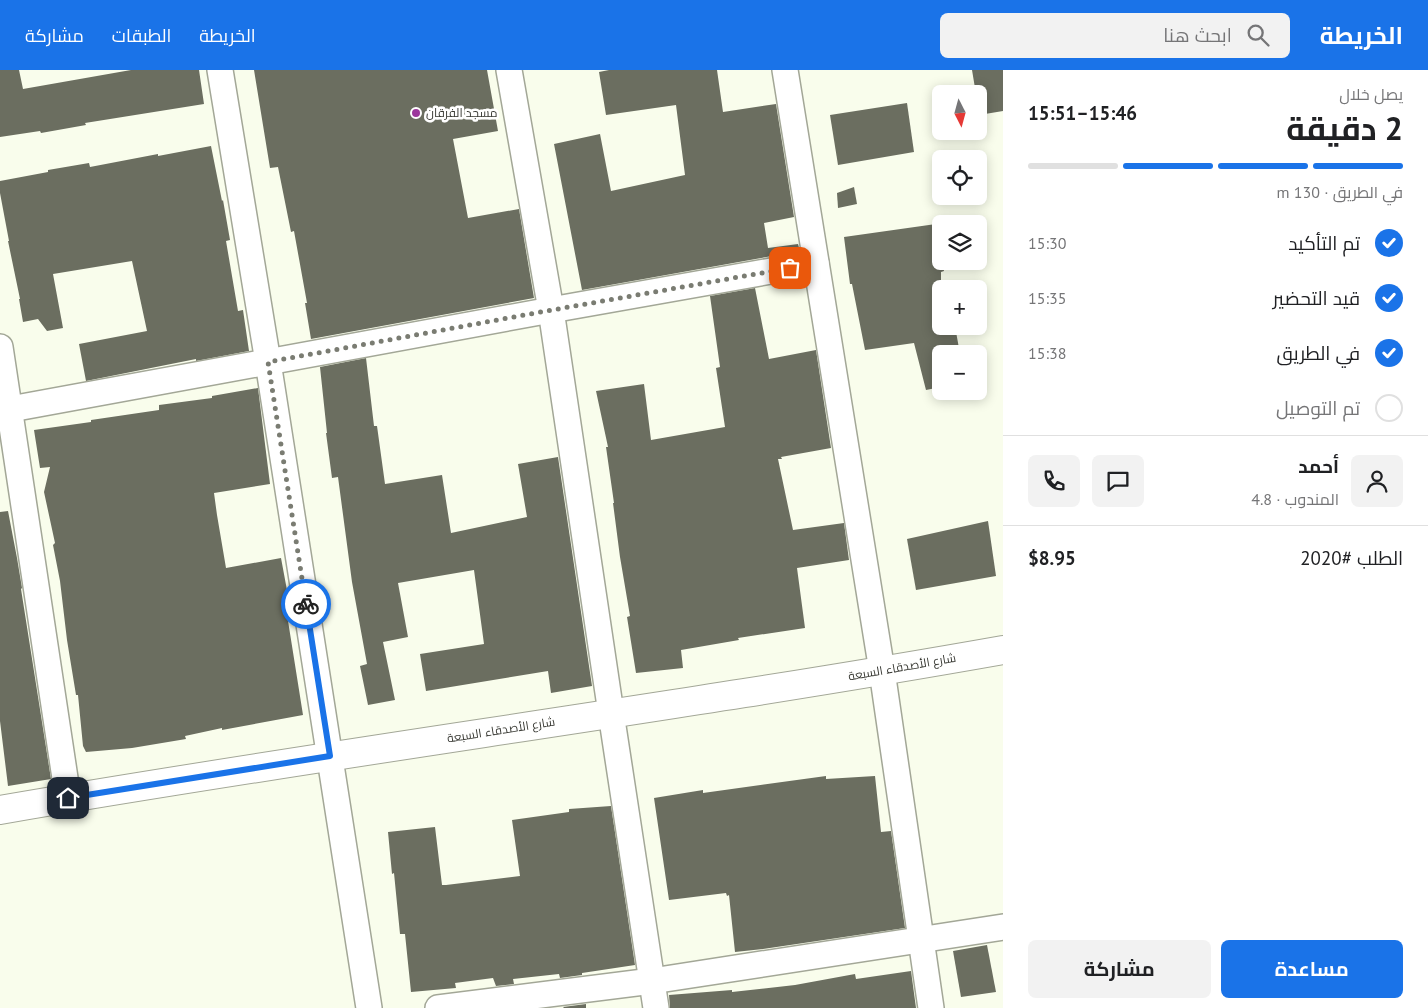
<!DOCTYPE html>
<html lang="ar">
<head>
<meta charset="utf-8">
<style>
  body { margin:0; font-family:"PT Sans",Cairo,sans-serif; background:#f2f2f2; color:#202124; direction:rtl; height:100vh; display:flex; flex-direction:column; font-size:19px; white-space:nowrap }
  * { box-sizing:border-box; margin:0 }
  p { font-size:16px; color:#757577 }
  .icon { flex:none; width:28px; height:28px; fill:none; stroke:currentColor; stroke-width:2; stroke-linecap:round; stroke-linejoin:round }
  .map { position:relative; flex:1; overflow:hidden; direction:ltr }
  .drawer { display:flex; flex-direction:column; background:#fff; width:425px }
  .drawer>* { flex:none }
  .needle { width:32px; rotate:174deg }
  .fabs { position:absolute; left:932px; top:15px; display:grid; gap:10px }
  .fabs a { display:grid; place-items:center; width:55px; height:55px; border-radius:8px; background:#fff; box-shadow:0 2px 12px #0003; font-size:25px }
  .pin { position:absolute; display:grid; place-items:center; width:42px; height:42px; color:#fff; margin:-21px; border-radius:10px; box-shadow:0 2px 8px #0006 }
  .courier { position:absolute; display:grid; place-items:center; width:50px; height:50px; margin:-25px; border:4px solid #1a73e8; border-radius:50%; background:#fff; color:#222; box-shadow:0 1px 6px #0007 }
  .head em { font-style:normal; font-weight:700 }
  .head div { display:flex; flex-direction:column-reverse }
  .head { display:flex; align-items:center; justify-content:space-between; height:85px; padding:0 25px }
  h1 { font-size:32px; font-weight:700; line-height:38px }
  .bar { display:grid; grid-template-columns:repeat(4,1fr); gap:8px 5px; align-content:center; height:60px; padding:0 25px }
  .bar i { height:6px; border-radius:4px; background:#e0e0e0 }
  .bar .active { background:#1a73e8 }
  .bar p { grid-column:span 4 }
  .line { display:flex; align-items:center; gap:12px; padding:0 25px; border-top:1px solid #e0e0e0 }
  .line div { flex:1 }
  .round { display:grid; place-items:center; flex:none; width:52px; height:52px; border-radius:8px; background:#f2f2f2 }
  ol { padding:0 25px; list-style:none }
  li { display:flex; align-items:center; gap:15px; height:55px }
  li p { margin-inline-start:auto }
  li .icon { padding:5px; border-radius:50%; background:#1a73e8; color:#fff; stroke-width:4 }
  li:last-child { color:#757577 }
  li i { width:28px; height:28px; border:2px solid #e0e0e0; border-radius:50% }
  .action { display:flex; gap:10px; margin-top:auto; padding:10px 25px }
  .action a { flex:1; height:58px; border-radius:8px; background:#1a73e8; color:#fff; font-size:20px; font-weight:700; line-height:58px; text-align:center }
  .action a+a { background:#f2f2f2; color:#202124 }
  header { display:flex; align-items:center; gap:30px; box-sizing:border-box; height:70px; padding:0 25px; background:#1a73e8; color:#fff }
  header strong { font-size:24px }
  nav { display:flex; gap:28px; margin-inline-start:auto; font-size:18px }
  .search { width:350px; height:45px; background:#f2f2f2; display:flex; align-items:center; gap:12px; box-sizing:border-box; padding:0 18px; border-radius:8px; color:#757577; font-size:19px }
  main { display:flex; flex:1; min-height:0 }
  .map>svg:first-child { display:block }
  .building { fill:#6b6e60 }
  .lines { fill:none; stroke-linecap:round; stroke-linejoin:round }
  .minor-casing { stroke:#a3a797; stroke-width:28 }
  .tertiary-casing { stroke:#a3a797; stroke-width:30 }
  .minor { stroke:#fff; stroke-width:25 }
  .tertiary { stroke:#fff; stroke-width:28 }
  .done { stroke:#7a7c72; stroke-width:5; stroke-dasharray:0 9 }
  .route { stroke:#1a73e8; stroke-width:6 }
  .poi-dot { fill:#9c379c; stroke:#fff; stroke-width:2 }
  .labels { text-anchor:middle; stroke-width:5; stroke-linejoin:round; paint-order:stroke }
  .poi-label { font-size:12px; fill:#363731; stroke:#fff; text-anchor:start }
  .street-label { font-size:12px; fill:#363731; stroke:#fff }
</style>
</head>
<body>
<header>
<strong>الخريطة</strong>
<div class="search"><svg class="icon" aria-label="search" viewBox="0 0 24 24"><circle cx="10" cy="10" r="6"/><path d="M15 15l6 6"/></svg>ابحث هنا</div>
<nav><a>الخريطة</a><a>الطبقات</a><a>مشاركة</a></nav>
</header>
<main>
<section class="drawer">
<div class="head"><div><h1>2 دقيقة</h1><p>يصل خلال</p></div><em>15:46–15:51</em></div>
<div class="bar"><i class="active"></i><i class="active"></i><i class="active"></i><i></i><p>في الطريق · 130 m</p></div>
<ol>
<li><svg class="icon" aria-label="check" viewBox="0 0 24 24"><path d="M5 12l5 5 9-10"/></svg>تم التأكيد<p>15:30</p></li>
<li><svg class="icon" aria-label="check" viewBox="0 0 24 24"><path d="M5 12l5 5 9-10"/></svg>قيد التحضير<p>15:35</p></li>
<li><svg class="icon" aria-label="check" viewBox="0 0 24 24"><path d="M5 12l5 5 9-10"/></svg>في الطريق<p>15:38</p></li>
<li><i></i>تم التوصيل</li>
</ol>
<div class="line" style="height:90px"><a class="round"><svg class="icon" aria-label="person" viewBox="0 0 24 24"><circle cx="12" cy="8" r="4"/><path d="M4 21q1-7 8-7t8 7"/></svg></a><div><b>أحمد</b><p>المندوب · 4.8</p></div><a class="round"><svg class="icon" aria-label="chat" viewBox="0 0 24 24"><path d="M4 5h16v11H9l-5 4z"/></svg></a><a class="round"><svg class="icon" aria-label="phone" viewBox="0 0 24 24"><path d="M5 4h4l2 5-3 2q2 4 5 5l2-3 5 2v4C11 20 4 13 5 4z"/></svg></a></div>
<div class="line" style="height:65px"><div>الطلب #2020</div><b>$8.95</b></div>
<div class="action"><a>مساعدة</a><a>مشاركة</a></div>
</section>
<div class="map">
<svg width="1003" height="938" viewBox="0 0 1003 938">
  <rect width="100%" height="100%" fill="#f9fdec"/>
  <g class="building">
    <path d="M0 0H19L23 19 131 0H199L204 34 85 53 86 55 41 63 40 61 0 67Z"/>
    <path d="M254 0H487L498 61 453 69 468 148 519 139 534 228 311 269 305 233H307L294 161 291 162 278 97 270 98Z"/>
    <path d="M609 0H717L723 42 776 34 794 147 764 153 768 178 798 174 800 181 582 220 554 74 600 64 611 121 685 105 676 35 606 45 599 2Z"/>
    <path d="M972 0H1003V41L979 45V24H976Z"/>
    <path d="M907 33 914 82 838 95 830 45Z"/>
    <path d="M211 76 222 131 223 130 230 170 226 171 238 241 243 240 249 281 196 291V289L86 311 79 274 147 261 132 191 53 204 63 258 47 261 38 249 23 252 19 229H20L8 171H9L0 123V111L48 102V100L89 93 90 97 158 84V86Z"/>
    <path d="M854 117 857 134 838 138 837 123Z"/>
    <path d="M936 154 941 191H942L944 201 941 202V256H955L960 284H941V317L926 320 914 273 865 280 852 214H850L844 167Z"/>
    <path d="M755 218 769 289 816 280 831 378 781 387 782 389H778L793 460 844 453 849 490 797 498 805 558 738 568 739 570 681 580 683 598 636 603 627 547 630 546 620 487 613 433H614L606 377H608L596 321 644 314 651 370 725 357 716 298 720 297 710 226Z"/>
    <path d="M366 288 374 356H377L385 414 442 405 451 463 527 447 518 394 558 387 592 616 551 623 548 601 426 621 420 584 484 574 474 500 398 513 408 567 383 572 395 630 368 635 360 596 367 594 352 512 338 407 332 408 326 363H327L320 297Z"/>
    <path d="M258 318 270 414 214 423 217 445 226 498 281 488 289 531 285 532 303 645 222 660V658L185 666 186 669 132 678 86 682 83 676 78 625H76L67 570 60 511 53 475 55 473 44 422 50 397 40 398 34 360 91 352V350L159 340V335L212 328V326Z"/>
    <path d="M8 441 17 488 22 518 21 519 51 709 8 716 0 651V442Z"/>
    <path d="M988 451 996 506 916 520 907 469Z"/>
    <path d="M826 706V709L875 706 881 762 891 761 905 858 763 879 735 882 729 825 727 826 726 823 669 830 654 728 703 720V723Z"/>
    <path d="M611 736 635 895 582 903V905L560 908 559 904 513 909 514 914 496 916 493 908 455 913 456 918 411 922 405 864H400L394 803 392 804 388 762 435 757 442 815H446L520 806 512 750 569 742V739Z"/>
    <path d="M987 875 996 922 961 927 953 881Z"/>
    <path d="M911 901 916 938H670L669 925 732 920V922L795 915 855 904 856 909Z"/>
    <path d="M586 934V938H564L563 937Z"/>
  </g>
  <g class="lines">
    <defs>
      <g id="minor">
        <path d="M220 0 268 292 369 938"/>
        <path d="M509 0 551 240 611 643 656 938"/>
        <path d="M785 0 882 601 931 938"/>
        <path d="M0 277 68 728"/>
        <path d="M0 341 551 240 816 193"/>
        <path d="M438 938 652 911 1003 857"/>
      </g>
      <path id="tertiary" d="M0 740C334 682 670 639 1003 580"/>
    </defs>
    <use href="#minor" class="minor-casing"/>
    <use href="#tertiary" class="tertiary-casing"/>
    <use href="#minor" class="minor"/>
    <use href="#tertiary" class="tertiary"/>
  </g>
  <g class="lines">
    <path class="done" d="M306 534 268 292 552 240 790 198"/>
    <path class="route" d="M68 728 330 686 306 534"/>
  </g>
  <circle class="poi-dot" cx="416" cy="43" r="5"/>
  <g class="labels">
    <g class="poi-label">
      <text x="426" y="47">مسجد الفرقان</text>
    </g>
    <g class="street-label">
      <text transform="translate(902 597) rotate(-10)" y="4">شارع الأصدقاء السبعة</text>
      <text transform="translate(501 660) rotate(-9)" y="4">شارع الأصدقاء السبعة</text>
    </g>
  </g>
</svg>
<div class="fabs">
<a><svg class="needle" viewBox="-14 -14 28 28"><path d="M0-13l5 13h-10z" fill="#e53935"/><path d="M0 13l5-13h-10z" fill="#757577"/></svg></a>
<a><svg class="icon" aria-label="locate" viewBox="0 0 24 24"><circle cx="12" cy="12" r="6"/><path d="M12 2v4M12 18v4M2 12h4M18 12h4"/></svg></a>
<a><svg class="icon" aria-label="layers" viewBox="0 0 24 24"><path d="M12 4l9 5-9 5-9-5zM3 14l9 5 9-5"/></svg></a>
<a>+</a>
<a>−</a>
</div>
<div class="pin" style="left:790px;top:198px;background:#ea580c"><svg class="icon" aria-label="bag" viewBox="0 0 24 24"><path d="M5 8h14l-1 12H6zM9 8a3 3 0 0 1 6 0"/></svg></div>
<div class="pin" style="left:68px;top:728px;background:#1f2937"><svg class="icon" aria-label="home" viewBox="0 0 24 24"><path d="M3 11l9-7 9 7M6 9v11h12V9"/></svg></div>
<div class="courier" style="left:306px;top:534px"><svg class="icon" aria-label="bike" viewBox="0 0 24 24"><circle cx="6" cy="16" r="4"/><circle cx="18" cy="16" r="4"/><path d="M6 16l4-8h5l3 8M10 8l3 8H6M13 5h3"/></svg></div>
</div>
</main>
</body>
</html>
